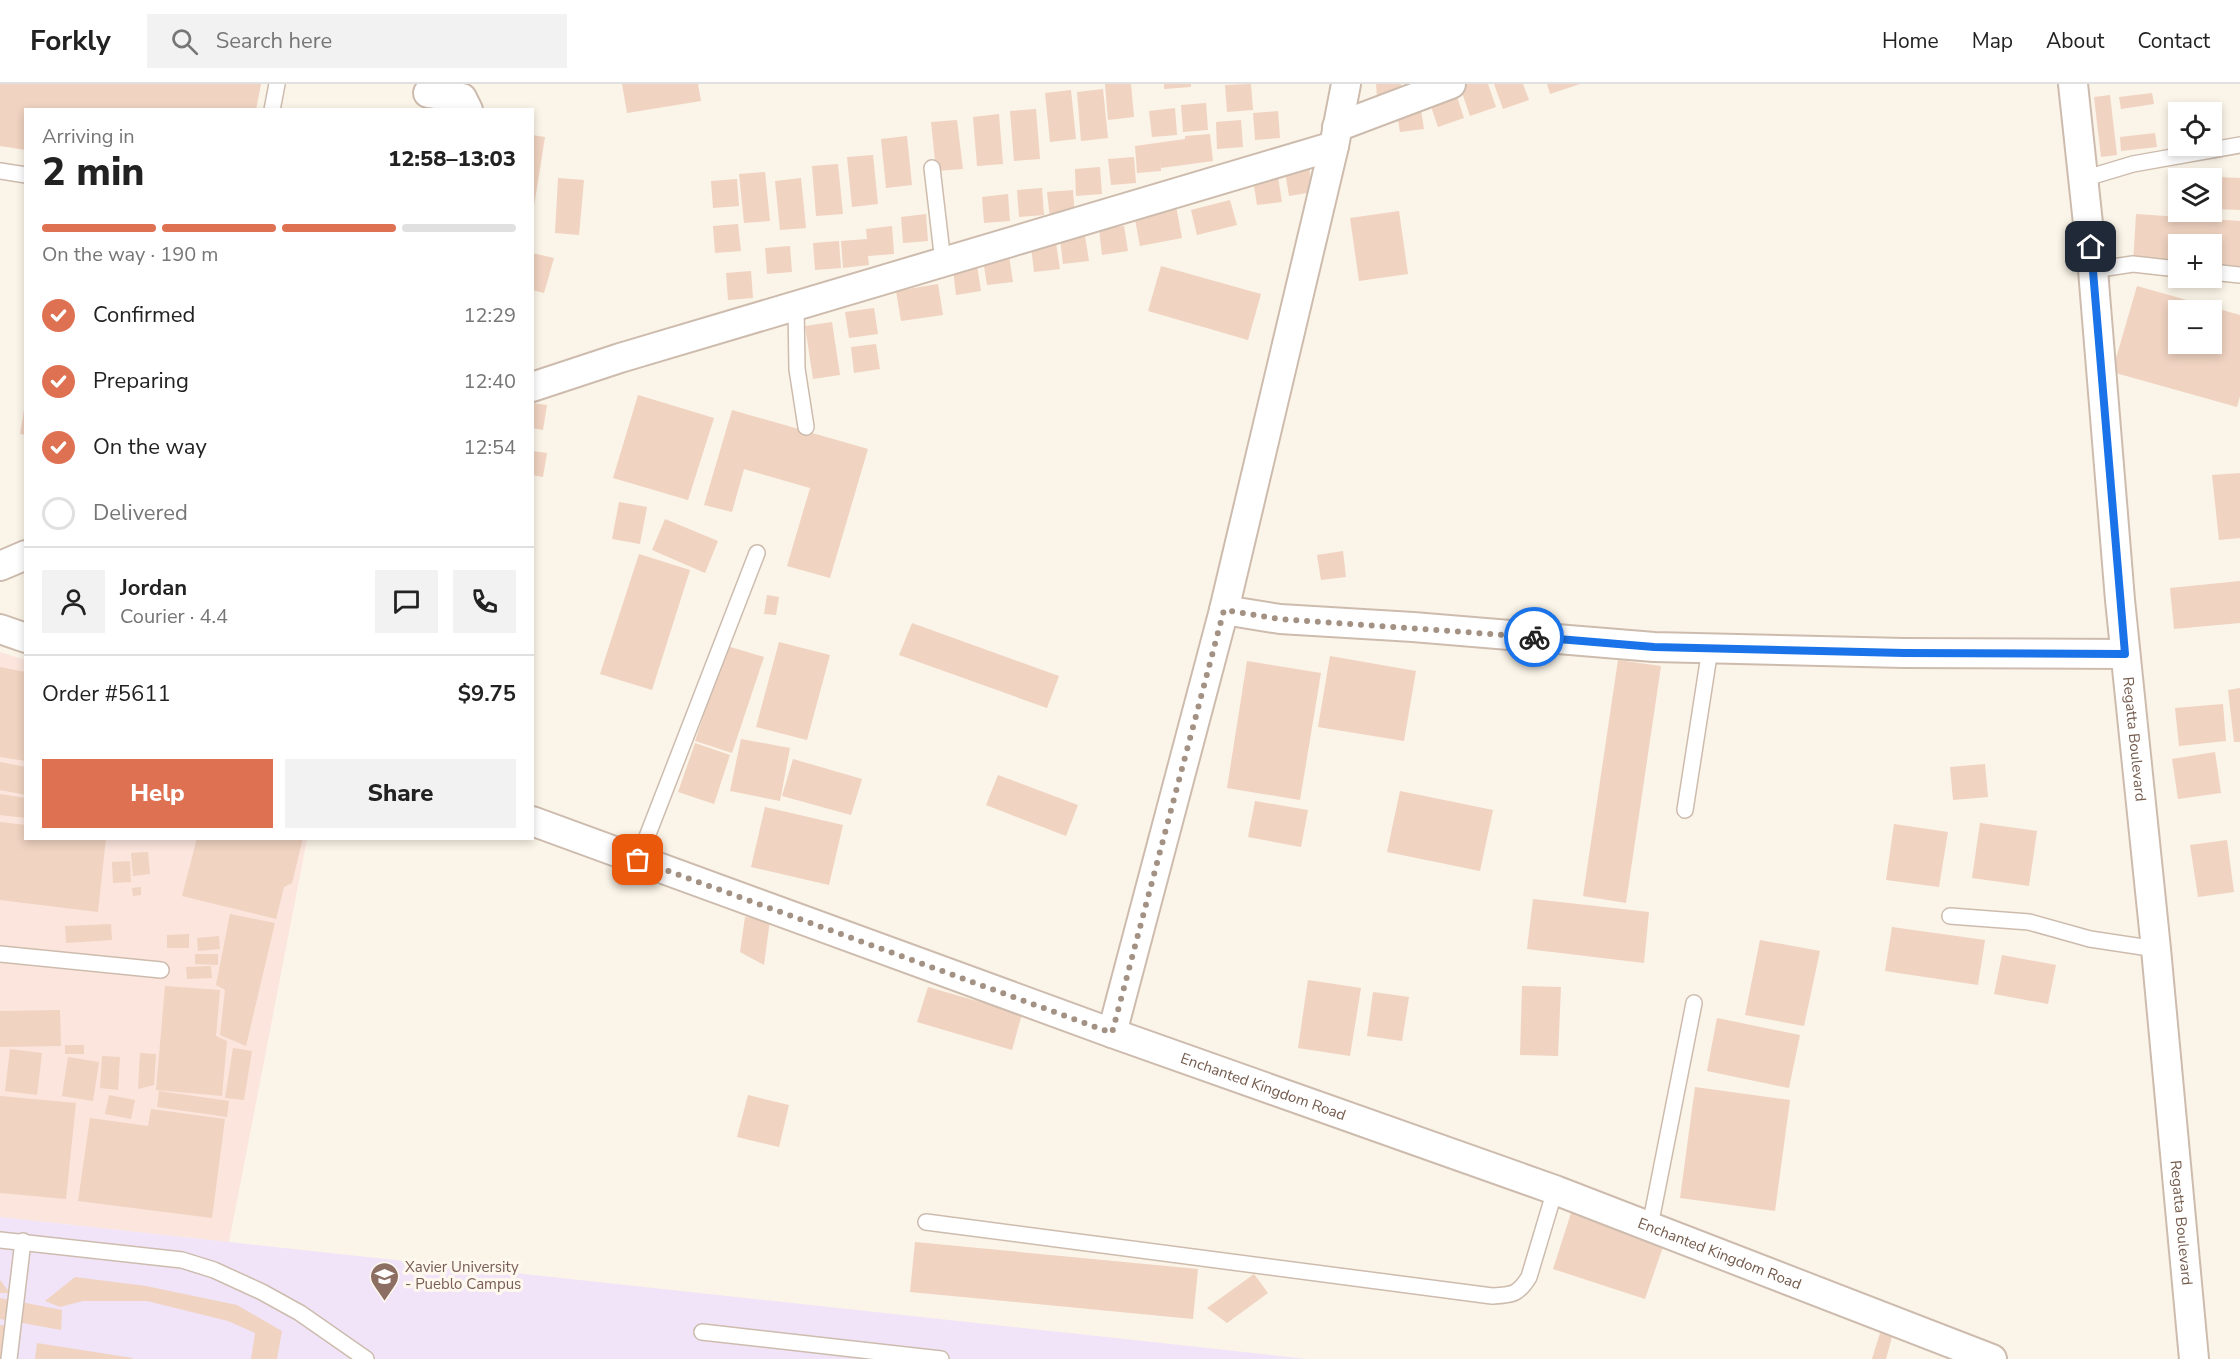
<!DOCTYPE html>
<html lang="en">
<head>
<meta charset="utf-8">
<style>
  body { margin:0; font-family:"Nunito Sans",sans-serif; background:#f2f2f2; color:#222; height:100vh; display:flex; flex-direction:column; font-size:22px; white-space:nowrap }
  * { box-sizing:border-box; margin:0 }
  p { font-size:20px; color:#767676 }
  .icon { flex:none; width:33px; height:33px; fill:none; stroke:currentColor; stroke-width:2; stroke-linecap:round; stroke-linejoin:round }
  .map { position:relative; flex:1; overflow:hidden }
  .details { position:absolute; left:24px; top:24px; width:510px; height:732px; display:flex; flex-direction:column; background:#fff; border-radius:0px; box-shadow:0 3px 9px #0003 }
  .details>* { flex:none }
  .tools { position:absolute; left:2168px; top:18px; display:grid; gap:12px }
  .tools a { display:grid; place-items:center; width:54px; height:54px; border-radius:0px; background:#fff; box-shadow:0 3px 9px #0003; font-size:30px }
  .pin { position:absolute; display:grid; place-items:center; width:51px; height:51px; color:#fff; margin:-26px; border-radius:12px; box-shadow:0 3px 9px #0006 }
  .courier { position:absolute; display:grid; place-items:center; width:60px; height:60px; margin:-30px; border:4px solid #1a73e8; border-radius:50%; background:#fff; color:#222; box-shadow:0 2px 8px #0007 }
  .summary em { font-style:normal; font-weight:800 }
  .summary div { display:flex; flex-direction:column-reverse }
  .summary { display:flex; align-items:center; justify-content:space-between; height:102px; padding:0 18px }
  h1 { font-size:39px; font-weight:800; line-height:45px }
  .bar { display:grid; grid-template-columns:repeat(4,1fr); gap:9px 6px; align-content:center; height:72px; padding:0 18px }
  .bar i { height:8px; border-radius:4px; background:#e0e0e0 }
  .bar .on { background:#df7153 }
  .bar p { grid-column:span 4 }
  .line { display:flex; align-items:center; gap:15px; padding:0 18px; border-top:2px solid #e0e0e0 }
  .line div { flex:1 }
  .round { display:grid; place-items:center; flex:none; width:63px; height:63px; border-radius:0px; background:#f2f2f2 }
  ol { padding:0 18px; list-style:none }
  li { display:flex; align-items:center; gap:18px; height:66px }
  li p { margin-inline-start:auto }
  li .icon { padding:6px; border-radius:50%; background:#df7153; color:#fff; stroke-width:4 }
  li:last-child { color:#767676 }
  li i { width:33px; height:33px; border:3px solid #e0e0e0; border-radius:50% }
  .button { display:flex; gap:12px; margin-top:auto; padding:12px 18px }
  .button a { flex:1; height:69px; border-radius:0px; background:#df7153; color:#fff; font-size:24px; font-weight:800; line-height:69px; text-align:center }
  .button a+a { background:#f2f2f2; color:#222 }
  header { display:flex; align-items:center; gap:36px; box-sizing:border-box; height:84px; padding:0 30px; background:#fff; border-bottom:2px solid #e0e0e0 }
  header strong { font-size:28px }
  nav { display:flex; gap:33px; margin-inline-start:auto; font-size:21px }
  .search { width:420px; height:54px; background:#f2f2f2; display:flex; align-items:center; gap:15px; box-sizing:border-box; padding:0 21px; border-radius:0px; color:#767676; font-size:22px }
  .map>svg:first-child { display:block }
  .commercial { fill:#fbe5dc }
  .education { fill:#f1e4f8 }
  .building { fill:#f0d3c1; fill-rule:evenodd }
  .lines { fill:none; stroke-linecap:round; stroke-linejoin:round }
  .lane-casing { stroke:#cdbcae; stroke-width:18 }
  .street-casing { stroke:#cdbcae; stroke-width:32 }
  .lane { stroke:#fff; stroke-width:15 }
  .street { stroke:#fff; stroke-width:28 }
  .done { stroke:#a39183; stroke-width:6; stroke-dasharray:0 10.8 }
  .route { stroke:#1a73e8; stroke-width:8 }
  .labels { text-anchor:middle; stroke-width:6; stroke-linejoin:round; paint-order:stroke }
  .street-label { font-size:15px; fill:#745b4d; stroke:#fef8ee }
  .education-label { font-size:15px; fill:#785e54; stroke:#fef8ee; text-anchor:start }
</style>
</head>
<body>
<header>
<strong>Forkly</strong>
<div class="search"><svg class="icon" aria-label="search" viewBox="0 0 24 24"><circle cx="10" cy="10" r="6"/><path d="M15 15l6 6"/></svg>Search here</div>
<nav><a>Home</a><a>Map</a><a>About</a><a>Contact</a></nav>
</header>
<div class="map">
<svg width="2240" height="1275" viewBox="0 0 2240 1275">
  <rect width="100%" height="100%" fill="#fbf4e8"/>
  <path class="commercial" d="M0 568 25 576 26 754 307 755 229 1158 0 1133Z"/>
  <path class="education" d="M0 1133 229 1158 1308 1275H0Z"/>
  <g class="building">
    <path d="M0 0H261L256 26H26V66L0 62Z"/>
    <path d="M622 0H698L701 17 627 29Z"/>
    <path d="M1105 0H1131L1134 33 1108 36Z"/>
    <path d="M1164 0H1191V3L1164 5Z"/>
    <path d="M1251 0 1253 26 1227 28 1225 1Z"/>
    <path d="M1376 0H1401L1403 9 1377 13Z"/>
    <path d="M1459 0H1488L1496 23 1470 32Z"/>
    <path d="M1494 0H1523L1529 16 1503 25Z"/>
    <path d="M1547 0H1580L1550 10Z"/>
    <path d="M1453 1 1464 34 1438 43 1427 11Z"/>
    <path d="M1103 5 1108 54 1081 57 1077 8Z"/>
    <path d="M1071 6 1076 55 1050 58 1045 9Z"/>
    <path d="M2152 9 2154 20 2121 25 2119 13Z"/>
    <path d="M2110 11 2117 71 2101 73 2094 13Z"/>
    <path d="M1206 19 1208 46 1183 48 1181 21Z"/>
    <path d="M1420 20 1424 45 1400 48 1396 23Z"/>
    <path d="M1175 24 1177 51 1152 53 1149 27Z"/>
    <path d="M1036 25 1040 75 1014 77 1010 27Z"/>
    <path d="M1278 27 1280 54 1255 56 1253 29Z"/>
    <path d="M999 30 1003 80 977 82 973 33Z"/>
    <path d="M957 36 963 85 936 87 931 38Z"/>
    <path d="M1241 36 1243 63 1217 65 1216 38Z"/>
    <path d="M2155 49 2157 63 2121 67 2120 53Z"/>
    <path d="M1210 50 1213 77 1161 84 1160 71 1161 87 1137 89 1135 62 1185 55V52Z"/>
    <path d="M532 51 545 53 534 122H532Z"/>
    <path d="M907 52 912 101 886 104 881 55Z"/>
    <path d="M873 71 878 120 852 123 847 73Z"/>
    <path d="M1134 73 1136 99 1111 101 1108 75Z"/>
    <path d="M838 80 843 130 816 132 812 82Z"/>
    <path d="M1100 83 1102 110 1076 112 1075 85Z"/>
    <path d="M1309 83 1313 108 1289 112 1285 87Z"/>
    <path d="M765 88 770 137 744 139 739 90Z"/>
    <path d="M1278 93 1282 118 1257 121 1253 96Z"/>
    <path d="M2216 93 2240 94V126L2214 125Z"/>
    <path d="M558 94 584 96 579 151 555 149Z"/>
    <path d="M801 94 806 144 780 146 775 97Z"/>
    <path d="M737 95 739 122 713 124 711 97Z"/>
    <path d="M1042 104 1044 131 1019 133 1017 106Z"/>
    <path d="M1073 106 1075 133 1050 135 1047 108Z"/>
    <path d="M1008 110 1010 137 984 139 982 113Z"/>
    <path d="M1230 116 1237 141 1197 151 1191 126Z"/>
    <path d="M1176 122 1182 154 1140 162 1134 130Z"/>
    <path d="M1399 127 1408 190 1359 197 1350 134Z"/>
    <path d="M926 130 928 157 903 159 901 133Z"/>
    <path d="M2136 130 2240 137V187L2211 185V160H2178V183L2133 180Z"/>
    <path d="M738 140 741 167 715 169 713 142Z"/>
    <path d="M892 142 894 170 868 172 869 181 843 184 841 157 867 155 866 145Z"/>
    <path d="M1124 142 1128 167 1102 171 1099 145Z"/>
    <path d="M1085 152 1089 177 1063 180 1060 155Z"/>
    <path d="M839 157 841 184 815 186 813 159Z"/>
    <path d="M1056 159 1060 185 1034 188 1031 163Z"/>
    <path d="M790 162 792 188 767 190 765 164Z"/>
    <path d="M532 169 554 174 544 209 532 206Z"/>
    <path d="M1009 172 1013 198 987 201 983 176Z"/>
    <path d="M977 181 981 207 956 211 953 185Z"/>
    <path d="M1161 182 1261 210 1248 256 1148 227Z"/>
    <path d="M751 187 753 214 728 216 726 189Z"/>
    <path d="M938 200 943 231 901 237 896 207Z"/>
    <path d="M2137 202 2240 231V312L2237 323 2112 288ZM2178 226H2211V260H2178Z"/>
    <path d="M874 224 878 250 849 254 845 228Z"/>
    <path d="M832 238 840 291 813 295 805 242Z"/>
    <path d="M876 260 880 285 854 289 851 263Z"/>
    <path d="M638 311 714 334 688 416 613 394Z"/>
    <path d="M532 319 547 321 543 346 532 344Z"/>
    <path d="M24 326H26V351L20 350Z"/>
    <path d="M732 326 868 365 830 494 787 482 810 404 744 385 732 428 704 421Z"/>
    <path d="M532 367 547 369 543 393 532 391Z"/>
    <path d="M2240 389V454L2219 456 2212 391Z"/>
    <path d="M619 418 647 423 640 460 612 455Z"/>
    <path d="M665 435 718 457 705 489 652 466Z"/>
    <path d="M1343 467 1346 493 1321 496 1317 471Z"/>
    <path d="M639 470 690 486 652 606 600 590Z"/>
    <path d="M2240 497V539L2174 545 2170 504Z"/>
    <path d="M767 511 779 513 776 531 764 530Z"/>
    <path d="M912 539 1059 592 1047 624 899 571Z"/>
    <path d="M779 558 830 571 807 656 756 643Z"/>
    <path d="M727 562 764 573 732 669 695 657Z"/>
    <path d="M1330 572 1416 587 1404 657 1318 643Z"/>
    <path d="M1618 576 1661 582 1626 819 1583 812Z"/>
    <path d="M1247 577 1321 589 1300 716 1227 704Z"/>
    <path d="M0 583 26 588V677L0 673Z"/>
    <path d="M2240 604V658H2234L2228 606Z"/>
    <path d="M2223 620 2226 657 2179 662 2175 624Z"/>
    <path d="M741 655 790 664 780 717 730 707Z"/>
    <path d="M695 659 730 671 714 720 678 708Z"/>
    <path d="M2215 668 2221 709 2178 715 2172 675Z"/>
    <path d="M793 675 862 695 851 731 782 712Z"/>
    <path d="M0 678 26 683V711L0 706Z"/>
    <path d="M1985 680 1988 713 1953 716 1950 683Z"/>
    <path d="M998 691 1078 721 1066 752 986 721Z"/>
    <path d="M1400 707 1493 726 1480 787 1387 768Z"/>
    <path d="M0 710 26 714V734L0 731Z"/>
    <path d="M1255 717 1308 726 1301 763 1248 753Z"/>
    <path d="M765 723 843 741 829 801 751 783Z"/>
    <path d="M0 738 26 741V754H106L98 828 0 816Z"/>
    <path d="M1980 739 2037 747 2029 802 1972 794Z"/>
    <path d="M1894 740 1948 748 1939 803 1886 796Z"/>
    <path d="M197 754H303L292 799 284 803 276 835 182 812Z"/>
    <path d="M2227 756 2234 808 2198 813 2190 761Z"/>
    <path d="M148 768 150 790 133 792 131 769Z"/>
    <path d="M130 777 131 798 113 799 112 778Z"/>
    <path d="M141 803V811L133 812 132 804Z"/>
    <path d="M1533 815 1649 828 1644 879 1527 865Z"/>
    <path d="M230 830 275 839 246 962 220 951 225 906 216 901Z"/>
    <path d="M745 833 770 836 764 881 740 868Z"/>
    <path d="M111 840 112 856 66 859 65 842Z"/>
    <path d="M1892 843 1985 856 1978 901 1885 887Z"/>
    <path d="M189 850V864H167V851Z"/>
    <path d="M219 852 220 865 198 867 197 854Z"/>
    <path d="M1760 856 1820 867 1804 942 1745 931Z"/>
    <path d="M195 870H218V881L195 880Z"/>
    <path d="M2002 871 2056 881 2048 920 1994 910Z"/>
    <path d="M211 882 212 894 187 895 186 883Z"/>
    <path d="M1308 896 1361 904 1350 972 1298 964Z"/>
    <path d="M165 902 220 906 216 952 227 957 222 1012 156 1006Z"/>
    <path d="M1522 902 1561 903 1558 972 1520 971Z"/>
    <path d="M928 903 1022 930 1012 966 917 938Z"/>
    <path d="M1373 908 1409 913 1402 957 1367 952Z"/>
    <path d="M60 926 61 962 0 963V927Z"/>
    <path d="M1717 934 1800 951 1789 1004 1707 987Z"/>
    <rect x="65" y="961" width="19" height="9"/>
    <path d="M233 964 252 967 244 1016 225 1014Z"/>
    <path d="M10 965 42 969 37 1011 5 1007Z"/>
    <path d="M140 969 156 970 154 1001 138 1005Z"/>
    <path d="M102 972 120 973 118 1006 100 1004Z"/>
    <path d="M68 973 99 978 93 1017 62 1012Z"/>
    <path d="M1695 1003 1790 1016 1775 1127 1680 1114Z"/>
    <path d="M159 1007 229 1017 227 1033 157 1023Z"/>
    <path d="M109 1011 135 1016 131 1035 105 1030Z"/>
    <path d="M748 1011 789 1021 779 1063 737 1053Z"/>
    <path d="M0 1012 76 1019 66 1115 0 1109Z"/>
    <path d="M151 1025 225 1035 212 1134 78 1117 90 1034 148 1042Z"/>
    <path d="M1572 1126 1665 1157 1645 1215 1553 1185Z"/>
    <path d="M915 1158 1198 1185 1193 1235 910 1208Z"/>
    <path d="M1254 1190 1268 1209 1227 1239 1207 1224Z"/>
    <path d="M75 1193 146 1202 237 1221 282 1247 277 1275H251L255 1249 228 1237 147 1217H83L60 1223 45 1217Z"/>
    <path d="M0 1196 10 1209H0Z"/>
    <path d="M0 1214 62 1226 61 1246 0 1235Z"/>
    <path d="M0 1241 9 1242 4 1275H0Z"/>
    <path d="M1880 1249 1892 1253 1886 1275H1872Z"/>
    <path d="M37 1259 133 1274V1275H35Z"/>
  </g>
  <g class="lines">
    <defs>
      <g id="lane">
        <path d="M272 26 277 0"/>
        <path d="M932 84 943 178"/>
        <path d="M0 87 26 91"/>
        <path d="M2083 95 2133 80 2240 61"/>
        <path d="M2093 186 2133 180 2178 185"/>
        <path d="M2211 188 2240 191"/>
        <path d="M796 222 797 285 806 343"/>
        <path d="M1685 726 1710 565"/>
        <path d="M638 776 757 469"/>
        <path d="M1950 832 2029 838 2090 855 2156 865"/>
        <path d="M0 870 161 886"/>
        <path d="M926 1138 1492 1212C1512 1211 1518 1211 1529 1193L1555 1106"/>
        <path d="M1650 1142 1694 919"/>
        <path d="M0 1156 182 1176 214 1186 262 1208 300 1229 366 1275"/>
        <path d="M702 1248 941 1275"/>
        <path d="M9 1275 23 1157"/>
      </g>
      <g id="street">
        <path id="s1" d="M2073 0 2093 186 2120 516 2156 865 2194 1275"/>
        <path d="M428 9 462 14 468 26"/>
        <path d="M1337 43 1451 0"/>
        <path d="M532 303 620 274 1334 62"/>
        <path d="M0 482 26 471"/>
        <path d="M1224 526 1280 535 1413 543 1654 563 1904 569 2125 570"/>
        <path d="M0 545 26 554"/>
        <path id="s2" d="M532 737 1112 949 1555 1106 1992 1275"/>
        <path d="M1112 949 1224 526 1334 62 1346 0"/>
      </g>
    </defs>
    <use href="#lane" class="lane-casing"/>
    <use href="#street" class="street-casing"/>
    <use href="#lane" class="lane"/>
    <use href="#street" class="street"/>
  </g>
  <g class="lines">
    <path class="done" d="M638 776 1112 949 1224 526 1280 535 1534 553"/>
    <path class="route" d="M1534 553 1654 563 1904 569 2125 570 2091 163"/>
  </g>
  <defs>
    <symbol id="school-pin" viewBox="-11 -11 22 30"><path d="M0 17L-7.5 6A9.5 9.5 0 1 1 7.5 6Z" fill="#8d6e63" stroke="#fef8ee"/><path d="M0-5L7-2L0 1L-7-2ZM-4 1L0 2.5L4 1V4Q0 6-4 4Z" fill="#fff"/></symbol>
  </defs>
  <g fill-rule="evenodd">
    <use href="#school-pin" x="368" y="1176" width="33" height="45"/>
  </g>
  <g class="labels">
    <g class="street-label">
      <text dy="5" stroke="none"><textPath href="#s1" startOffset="658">Regatta Boulevard</textPath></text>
      <text dy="5" stroke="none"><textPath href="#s2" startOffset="778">Enchanted Kingdom Road</textPath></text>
      <text dy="5" stroke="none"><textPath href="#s1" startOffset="1144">Regatta Boulevard</textPath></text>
      <text dy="5" stroke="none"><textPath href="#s2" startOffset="1264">Enchanted Kingdom Road</textPath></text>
    </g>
    <g class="education-label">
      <text x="405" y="1188">Xavier University<tspan x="405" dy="17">- Pueblo Campus</tspan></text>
    </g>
  </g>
</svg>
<div class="tools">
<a><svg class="icon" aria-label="locate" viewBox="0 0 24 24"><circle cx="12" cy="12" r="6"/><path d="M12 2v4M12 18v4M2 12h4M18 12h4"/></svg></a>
<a><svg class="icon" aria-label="layers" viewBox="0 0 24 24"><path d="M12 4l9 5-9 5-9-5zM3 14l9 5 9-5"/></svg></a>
<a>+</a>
<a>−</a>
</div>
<div class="pin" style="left:638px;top:776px;background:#ea580c"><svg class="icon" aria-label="bag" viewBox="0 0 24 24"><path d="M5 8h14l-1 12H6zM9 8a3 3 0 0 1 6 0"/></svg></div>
<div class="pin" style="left:2091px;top:163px;background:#1f2937"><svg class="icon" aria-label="home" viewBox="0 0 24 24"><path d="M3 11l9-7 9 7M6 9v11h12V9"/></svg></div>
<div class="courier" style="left:1534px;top:553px"><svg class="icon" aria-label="bike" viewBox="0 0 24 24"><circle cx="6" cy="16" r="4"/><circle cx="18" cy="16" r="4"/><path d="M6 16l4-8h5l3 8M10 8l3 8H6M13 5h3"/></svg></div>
<section class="details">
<div class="summary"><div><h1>2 min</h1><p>Arriving in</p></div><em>12:58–13:03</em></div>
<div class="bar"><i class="on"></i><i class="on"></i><i class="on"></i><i></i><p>On the way · 190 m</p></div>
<ol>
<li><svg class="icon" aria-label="check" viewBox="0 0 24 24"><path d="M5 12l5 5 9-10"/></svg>Confirmed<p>12:29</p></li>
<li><svg class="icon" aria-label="check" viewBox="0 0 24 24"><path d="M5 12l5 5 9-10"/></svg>Preparing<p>12:40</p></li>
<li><svg class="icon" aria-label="check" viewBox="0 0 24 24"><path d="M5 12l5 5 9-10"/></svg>On the way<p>12:54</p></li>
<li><i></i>Delivered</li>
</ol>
<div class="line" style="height:108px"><a class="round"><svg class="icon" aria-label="person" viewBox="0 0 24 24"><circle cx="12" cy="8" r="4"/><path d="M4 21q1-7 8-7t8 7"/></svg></a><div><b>Jordan</b><p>Courier · 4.4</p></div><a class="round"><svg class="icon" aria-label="chat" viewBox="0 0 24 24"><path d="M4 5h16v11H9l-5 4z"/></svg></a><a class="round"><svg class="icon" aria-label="phone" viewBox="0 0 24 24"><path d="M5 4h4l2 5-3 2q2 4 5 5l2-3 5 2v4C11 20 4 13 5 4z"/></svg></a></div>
<div class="line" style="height:78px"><div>Order #5611</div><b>$9.75</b></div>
<div class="button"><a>Help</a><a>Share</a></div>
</section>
</div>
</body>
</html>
